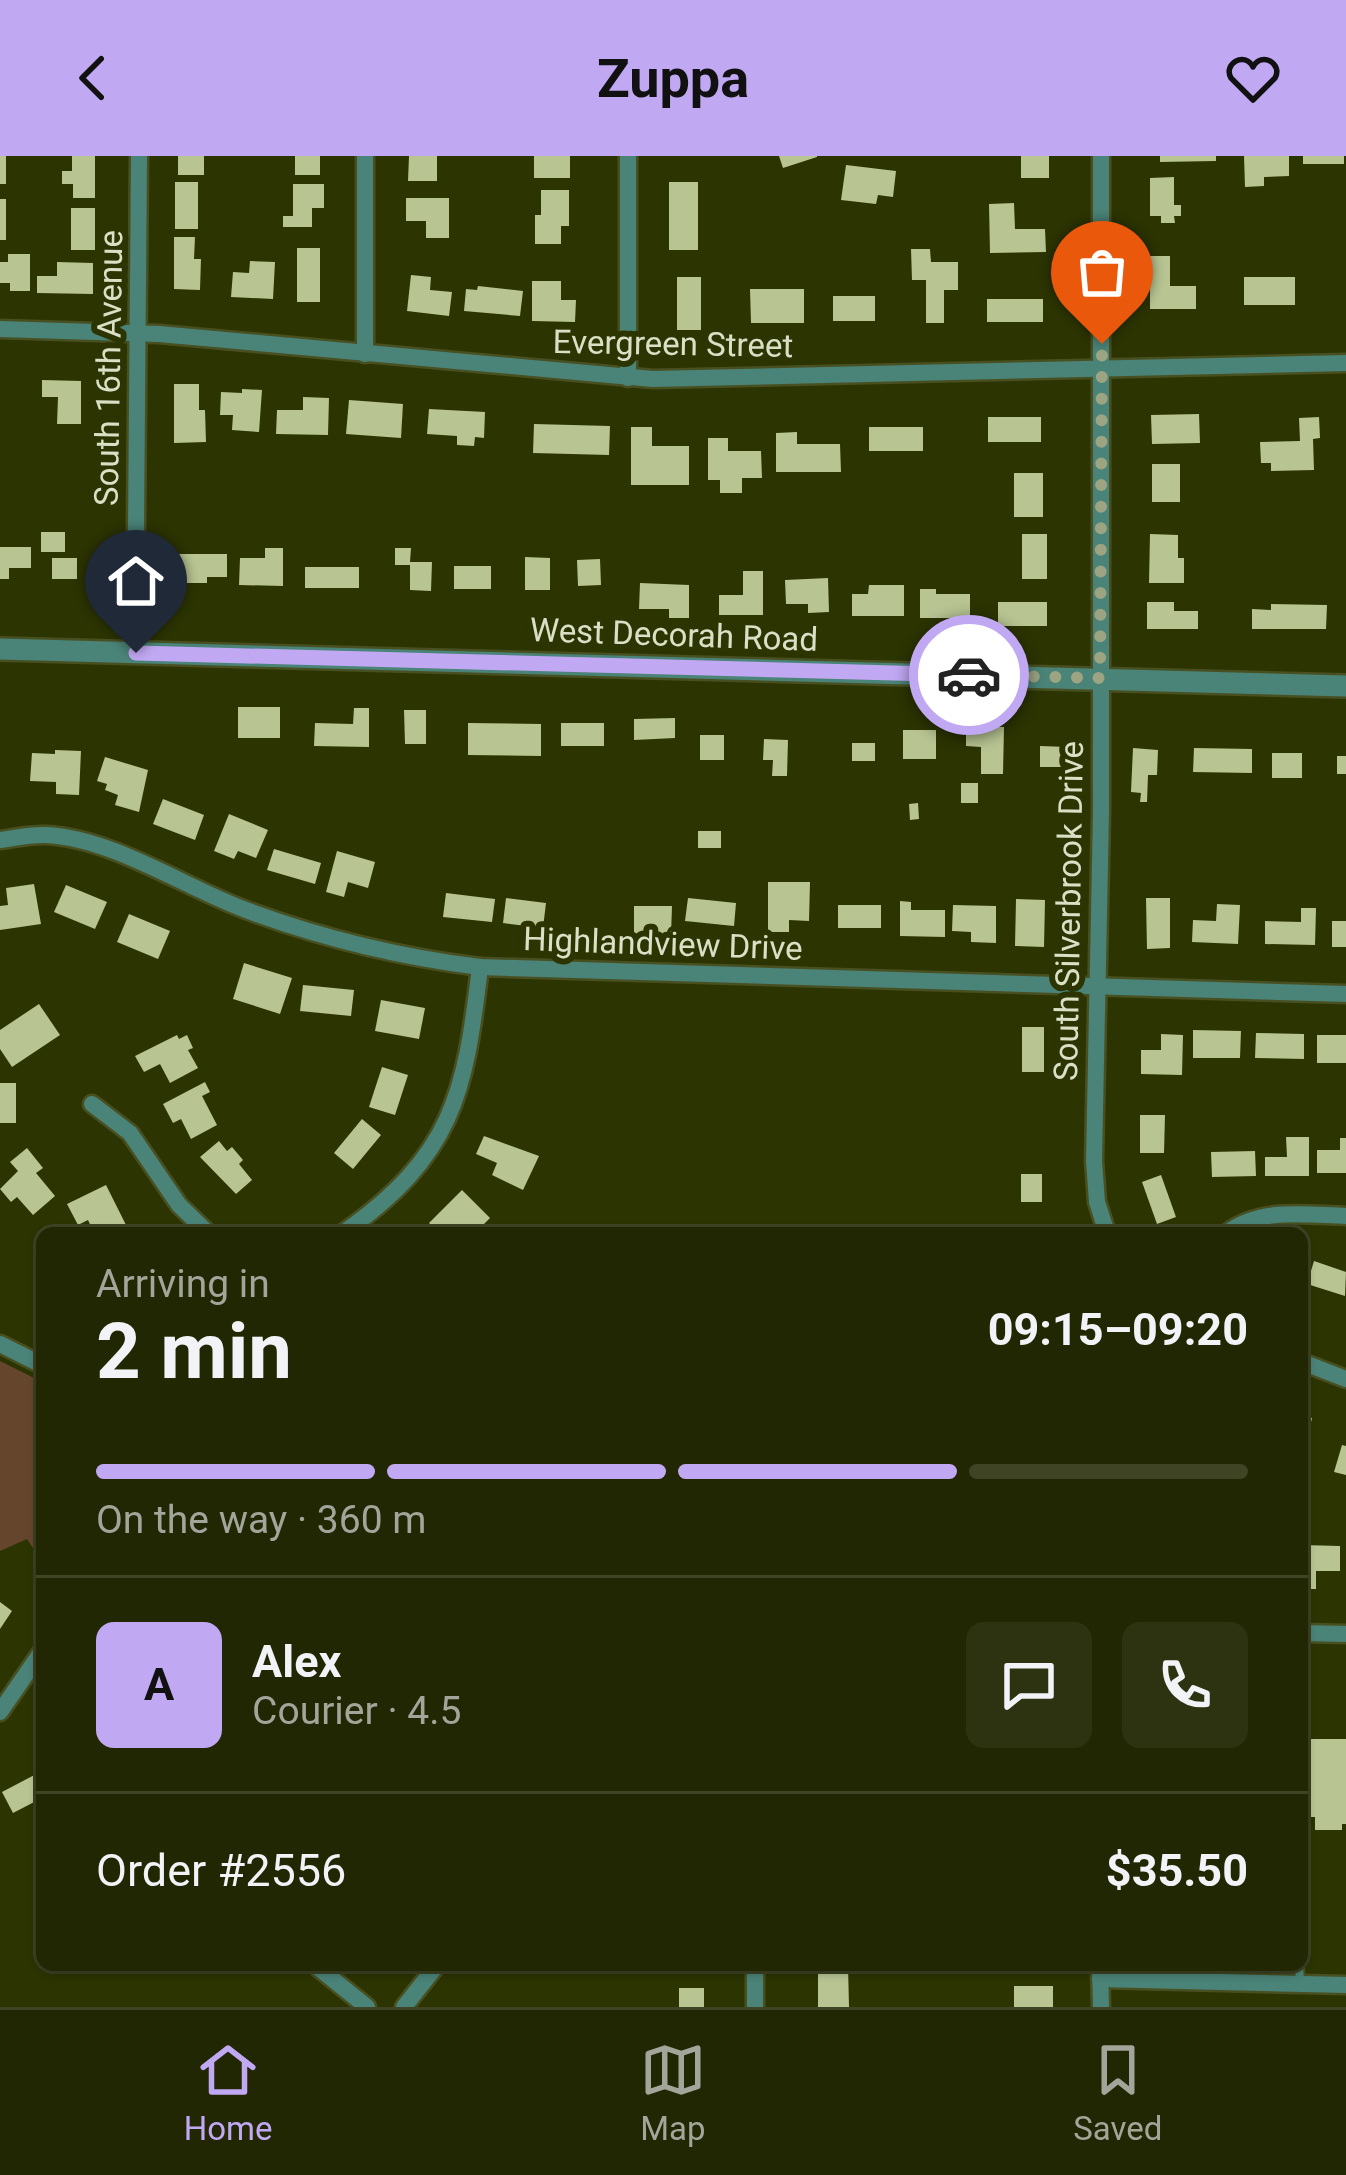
<!DOCTYPE html>
<html lang="en">
<head>
<meta charset="utf-8">
<style>
  body { margin:0; font-family:Roboto,sans-serif; background:#2d3311; color:#f1f3f6; height:100vh; display:flex; flex-direction:column; font-size:45px; white-space:nowrap }
  * { box-sizing:border-box; margin:0 }
  p { font-size:39px; color:#a2a599 }
  .icon { flex:none; width:66px; height:66px; fill:none; stroke:currentColor; stroke-width:2; stroke-linecap:round; stroke-linejoin:round }
  .map { position:relative; flex:1; overflow:hidden }
  .side { position:absolute; left:36px; top:1071px; width:1272px; height:744px; display:flex; flex-direction:column; background:#212702; border-radius:18px; box-shadow:0 3px 9px #0004,0 0 0 3px #3e4424 }
  .side>* { flex:none }
  .pin { position:absolute; display:grid; place-items:center; width:102px; height:102px; color:#fff; margin:-123px -51px; border-radius:50% 50% 50% 0; rotate:-45deg; box-shadow:0 0 12px #0007 }
  .pin .icon { rotate:45deg }
  .courier { position:absolute; display:grid; place-items:center; width:120px; height:120px; margin:-60px; border:9px solid #c1a8f3; border-radius:50%; background:#fff; color:#222; box-shadow:0 3px 15px #0007 }
  .head em { font-style:normal; font-weight:700 }
  .head div { display:flex; flex-direction:column-reverse }
  .head { display:flex; align-items:center; justify-content:space-between; height:204px; padding:0 60px }
  h1 { font-size:78px; font-weight:700; line-height:90px }
  .bar { display:grid; grid-template-columns:repeat(4,1fr); gap:18px 12px; align-content:center; height:144px; padding:0 60px }
  .bar i { height:15px; border-radius:9px; background:#3e4424 }
  .bar .selected { background:#c1a8f3 }
  .bar p { grid-column:span 4 }
  .line { display:flex; align-items:center; gap:30px; padding:0 60px; border-top:3px solid #3e4424 }
  .line div { flex:1 }
  .round { display:grid; place-items:center; flex:none; width:126px; height:126px; border-radius:18px; background:#2d3311 }
  header { display:flex; justify-content:space-between; align-items:center; height:156px; padding:0 60px; background:#c1a8f3; color:#111; font-size:54px; font-weight:700 }
  .dock { display:flex; justify-content:space-around; align-items:center; height:168px; border-top:3px solid #3e4424; background:#212702; font-size:33px; color:#a2a599 }
  .dock a { display:grid; justify-items:center; gap:6px }
  .dock .selected { color:#c1a8f3 }
  .map>svg:first-child { display:block }
  .green { fill:#65462d }
  .building { fill:#b8c492 }
  .lines { fill:none; stroke-linecap:round; stroke-linejoin:round }
  .service-casing { stroke:#485021; stroke-width:12 }
  .minor-casing { stroke:#485021; stroke-width:21 }
  .tertiary-casing { stroke:#485021; stroke-width:26 }
  .service { stroke:#4a8377; stroke-width:8 }
  .minor { stroke:#4a8377; stroke-width:16 }
  .tertiary { stroke:#4a8377; stroke-width:21 }
  .done { stroke:#9ca481; stroke-width:12; stroke-dasharray:0 21.6 }
  .route { stroke:#c1a8f3; stroke-width:15 }
  .labels { text-anchor:middle; stroke-width:12; stroke-linejoin:round; paint-order:stroke }
  .street-label { font-size:33px; fill:#d9e0c6; stroke:#2c3402 }
</style>
</head>
<body>
<header><svg class="icon" aria-label="back" viewBox="0 0 24 24"><path d="M15 5l-7 7 7 7"/></svg>Zuppa<svg class="icon" aria-label="heart" viewBox="0 0 24 24"><path d="M12 20l-8-8c-3-5 5-10 8-4 3-6 11-1 8 4z"/></svg></header>
<div class="map">
<svg width="1346" height="1851" viewBox="0 0 1346 1851">
  <rect width="100%" height="100%" fill="#2c3402"/>
  <path class="green" d="M0 1205 42 1226V1406L27 1383 0 1395Z"/>
  <g class="building">
    <rect x="0" y="0" width="6" height="28"/>
    <path d="M72 0H95V42H73V28H62V15H72Z"/>
    <rect x="178" y="0" width="26" height="19"/>
    <rect x="295" y="0" width="25" height="19"/>
    <path d="M409 0H437V25H408Z"/>
    <rect x="534" y="0" width="36" height="22"/>
    <path d="M779 0H817V1L783 12Z"/>
    <rect x="1021" y="0" width="28" height="22"/>
    <path d="M1160 0H1216V5L1160 6Z"/>
    <path d="M1244 0H1289V20L1264 21V30L1245 31Z"/>
    <rect x="1303" y="0" width="41" height="8"/>
    <path d="M846 9 896 15 893 41 878 39 876 48 841 44Z"/>
    <path d="M1174 21V49H1181V60H1174L1175 67H1161V60H1150V22Z"/>
    <rect x="175" y="26" width="23" height="47"/>
    <rect x="669" y="26" width="29" height="68"/>
    <path d="M293 28H324V52H312V71H283V60H293Z"/>
    <path d="M541 34H569V70H561V88H535V59H541Z"/>
    <path d="M406 42H449V82H426V65H406Z"/>
    <rect x="0" y="43" width="6" height="41"/>
    <path d="M1014 47 1015 73H1045L1046 96 990 97 989 48Z"/>
    <rect x="71" y="52" width="24" height="42"/>
    <path d="M174 81H195L194 103H201L200 134 174 133Z"/>
    <rect x="297" y="92" width="23" height="54"/>
    <path d="M911 93H930L931 106H958V134H944V167H926V124H912Z"/>
    <path d="M8 98H30V135H10V127H0V106H8Z"/>
    <path d="M1150 100H1170V130H1196V153H1150Z"/>
    <path d="M250 105 275 106 273 143 231 141 233 116 249 117Z"/>
    <path d="M57 106 93 107V138L37 137V120H57Z"/>
    <path d="M411 119 431 121 430 134 452 136 449 160 407 155Z"/>
    <rect x="677" y="121" width="24" height="53"/>
    <rect x="1244" y="121" width="51" height="28"/>
    <path d="M532 125H561V144H576L575 166 532 165Z"/>
    <path d="M478 130 523 135 520 160 464 155 466 133 477 134Z"/>
    <path d="M750 133H804V167H751Z"/>
    <rect x="833" y="140" width="42" height="25"/>
    <rect x="987" y="143" width="56" height="23"/>
    <path d="M42 224 81 225V268H57L58 241H42Z"/>
    <path d="M174 228H199V254H205L206 286 174 287Z"/>
    <path d="M242 233 262 234 259 276 232 274 233 259H220L221 236 242 237Z"/>
    <path d="M303 241 329 242 328 279 276 278 277 254H303Z"/>
    <path d="M349 244 403 248 401 282 346 278Z"/>
    <path d="M429 253 485 256 484 282 475 281 474 290 457 289V280L427 278Z"/>
    <path d="M1199 258 1200 287 1152 288 1151 259Z"/>
    <rect x="988" y="261" width="53" height="25"/>
    <path d="M1319 261 1320 282 1313 283 1314 314 1271 315V307H1261L1260 286 1300 285 1299 262Z"/>
    <path d="M534 268 610 270 609 299 533 297Z"/>
    <path d="M631 271H652V290H689V329H631Z"/>
    <rect x="869" y="271" width="54" height="24"/>
    <path d="M797 276V288H840L841 316H776V277Z"/>
    <path d="M708 282H728V295H761L762 322H742V337H720V324H708Z"/>
    <rect x="1152" y="308" width="28" height="38"/>
    <rect x="1014" y="317" width="29" height="44"/>
    <rect x="41" y="376" width="24" height="20"/>
    <rect x="1022" y="378" width="25" height="45"/>
    <path d="M1150 378 1178 379V402H1184V427H1149Z"/>
    <path d="M0 391H31V412H9V423H0Z"/>
    <path d="M265 392H283V430L239 429 240 402H265Z"/>
    <path d="M395 392H411L410 406H432L431 435 410 434V409H395Z"/>
    <path d="M171 398H227V421H207V427H171Z"/>
    <path d="M525 401 550 402V434H525Z"/>
    <rect x="52" y="402" width="25" height="21"/>
    <path d="M600 403 601 429 578 430 577 404Z"/>
    <rect x="454" y="410" width="37" height="23"/>
    <rect x="305" y="411" width="54" height="21"/>
    <path d="M743 415H763V459H719V439H743Z"/>
    <path d="M828 422 829 456 808 457V448H786L785 424Z"/>
    <path d="M640 427 689 429V462H669V453H639Z"/>
    <path d="M869 429H904V460H852V438H868Z"/>
    <path d="M920 433H936V438H970V462H920Z"/>
    <rect x="998" y="446" width="49" height="24"/>
    <path d="M1147 446H1174V455H1198V473H1147Z"/>
    <path d="M1271 448 1327 449 1326 473H1252V453L1271 454Z"/>
    <rect x="238" y="551" width="42" height="31"/>
    <path d="M354 552H369V591L314 590 315 567 353 568Z"/>
    <path d="M404 554H426V588H405Z"/>
    <path d="M675 562V582L634 584V563Z"/>
    <path d="M468 567 541 568V600L468 599Z"/>
    <rect x="561" y="567" width="43" height="23"/>
    <path d="M966 570 1004 571 1003 618H981V591L966 590Z"/>
    <rect x="903" y="574" width="33" height="29"/>
    <rect x="700" y="579" width="24" height="25"/>
    <path d="M764 583 788 584 787 620H772L773 604H763Z"/>
    <rect x="852" y="587" width="23" height="18"/>
    <path d="M1040 590 1068 591 1067 611H1040Z"/>
    <path d="M1133 592 1158 594 1157 619H1148L1147 646H1140L1141 637 1131 636Z"/>
    <path d="M1194 592 1252 593V617L1193 616Z"/>
    <path d="M55 594 81 595 79 639 56 638V626L30 625 32 597 55 598Z"/>
    <rect x="1272" y="597" width="30" height="25"/>
    <rect x="1337" y="600" width="9" height="18"/>
    <path d="M105 601 148 614 139 656 115 649 118 639 105 634 107 628 97 625Z"/>
    <rect x="961" y="627" width="17" height="20"/>
    <path d="M163 643 204 659 195 684 153 668Z"/>
    <path d="M918 647 919 663 910 664 909 648Z"/>
    <path d="M229 658 268 674 256 702 238 695 234 703 214 695Z"/>
    <rect x="698" y="675" width="23" height="17"/>
    <path d="M274 693 321 707 315 728 267 714Z"/>
    <path d="M337 695 375 706 368 732 348 726 344 741 326 736Z"/>
    <path d="M768 726H810L809 765 789 764V776H768Z"/>
    <path d="M34 728 41 768 0 774V750L8 749 6 732Z"/>
    <path d="M66 729 107 746 95 773 54 756Z"/>
    <path d="M446 737 495 743 492 766 443 761Z"/>
    <path d="M506 742 546 747 543 772 503 767Z"/>
    <path d="M688 742 736 747 734 770 685 765Z"/>
    <path d="M1146 742H1170V792L1147 793Z"/>
    <path d="M1016 743 1045 744 1044 791 1015 790Z"/>
    <path d="M900 745 911 746V754H945V781L900 780Z"/>
    <path d="M1217 748 1240 749 1238 788 1192 786 1193 764 1216 765Z"/>
    <rect x="838" y="749" width="43" height="23"/>
    <path d="M953 749 996 750V787L971 786V776L952 775Z"/>
    <path d="M634 750H672L671 779H634Z"/>
    <path d="M1301 752H1316L1315 789 1265 788V765L1301 766Z"/>
    <path d="M129 758 170 775 158 803 117 786Z"/>
    <rect x="1332" y="765" width="14" height="26"/>
    <path d="M244 807 292 822 280 858 233 843Z"/>
    <path d="M303 829 354 834 351 860 300 855Z"/>
    <path d="M381 844 425 852 419 883 375 875Z"/>
    <path d="M39 848 60 879 12 911 0 893V874Z"/>
    <rect x="1022" y="871" width="22" height="45"/>
    <path d="M1193 874 1241 875 1240 902H1193Z"/>
    <path d="M1256 877 1304 878V903L1255 902Z"/>
    <path d="M1161 878 1183 879 1182 919 1141 918V894H1161Z"/>
    <path d="M177 879 179 883 187 879 193 892 188 894 198 912 170 927 160 908 144 916 135 900Z"/>
    <rect x="1317" y="879" width="29" height="28"/>
    <path d="M382 911 408 919 395 959 369 951Z"/>
    <path d="M205 926 210 936 202 940 217 969 191 983 181 963 173 967 163 948Z"/>
    <rect x="0" y="927" width="16" height="40"/>
    <path d="M1140 959H1165L1164 997H1140Z"/>
    <path d="M362 963 381 979 353 1013 334 997Z"/>
    <path d="M484 980 539 1000 523 1034 492 1019 497 1007 476 998Z"/>
    <path d="M1286 981H1309V1020H1265V1001H1287Z"/>
    <path d="M1340 982H1346V1017H1317V994H1340Z"/>
    <path d="M219 985 227 995 232 991 243 1004 239 1008 252 1024 236 1038 200 1001Z"/>
    <path d="M27 992 43 1012 36 1017 55 1040 33 1059 17 1041 11 1046 0 1033 18 1015 10 1006Z"/>
    <path d="M1255 995 1256 1020 1212 1021 1211 996Z"/>
    <rect x="1021" y="1018" width="21" height="28"/>
    <path d="M1161 1019 1176 1061 1157 1068 1142 1026Z"/>
    <path d="M106 1029 126 1069 110 1077H94L88 1064 78 1069 67 1048Z"/>
    <path d="M462 1034 490 1062 475 1077H439L429 1067Z"/>
    <path d="M1314 1105 1346 1116 1345 1140 1307 1128Z"/>
    <path d="M1302 1260 1312 1262 1307 1284 1302 1283Z"/>
    <path d="M1342 1289 1346 1290V1319L1334 1316Z"/>
    <path d="M1302 1389 1340 1390V1415H1316V1433H1302Z"/>
    <path d="M0 1446 12 1455 0 1473Z"/>
    <path d="M1302 1583H1346V1668H1342V1674H1315V1661H1302Z"/>
    <path d="M42 1615V1642L13 1657 2 1636Z"/>
    <path d="M824 1809H848L849 1851H818V1818H824Z"/>
    <rect x="1014" y="1830" width="39" height="21"/>
    <rect x="679" y="1832" width="25" height="19"/>
  </g>
  <g class="lines">
    <defs>
      <path id="service" d="M1299 1809 1300 1827"/>
      <g id="minor">
        <path d="M365 0V198"/>
        <path d="M1101 0V657L1094 1005 1097 1046 1107 1077"/>
        <path d="M0 173 159 178 653 223 1346 207"/>
        <path d="M628 222V0"/>
        <path d="M135 497 139 0"/>
        <path d="M0 684C15 682 31 678 46 679 112 682 184 731 246 754 321 782 400 801 480 811L1346 838"/>
        <path d="M92 948 130 977 179 1049 208 1077"/>
        <path d="M343 1077C453 999 465 939 480 811"/>
        <path d="M1227 1077C1261 1051 1306 1059 1346 1060"/>
        <path d="M0 1188 42 1209"/>
        <path d="M1302 1206 1346 1223"/>
        <path d="M1302 1477 1346 1478"/>
        <path d="M0 1556 42 1495"/>
        <path d="M315 1809 367 1851"/>
        <path d="M755 1809V1851"/>
        <path d="M1100 1809 1101 1851"/>
        <path d="M1100 1823 1346 1829"/>
        <path d="M404 1851 437 1809"/>
      </g>
      <path id="tertiary" d="M0 493 1346 530"/>
    </defs>
    <use href="#service" class="service-casing"/>
    <use href="#minor" class="minor-casing"/>
    <use href="#tertiary" class="tertiary-casing"/>
    <use href="#service" class="service"/>
    <use href="#minor" class="minor"/>
    <use href="#tertiary" class="tertiary"/>
  </g>
  <g class="lines">
    <path class="done" d="M969 519 1100 522 1102 188"/>
    <path class="route" d="M136 497 969 519"/>
  </g>
  <g class="labels">
    <g class="street-label">
      <text transform="translate(673 187) rotate(1)" y="12">Evergreen Street</text>
      <text transform="translate(108 212) rotate(-89)" y="12">South 16th Avenue</text>
      <text transform="translate(674 478) rotate(2)" y="12">West Decorah Road</text>
      <text transform="translate(1068 755) rotate(-89)" y="12">South Silverbrook Drive</text>
      <text transform="translate(663 787) rotate(2)" y="12">Highlandview Drive</text>
    </g>
  </g>
</svg>
<div class="pin" style="left:1102px;top:188px;background:#ea580c"><svg class="icon" aria-label="bag" viewBox="0 0 24 24"><path d="M5 8h14l-1 12H6zM9 8a3 3 0 0 1 6 0"/></svg></div>
<div class="pin" style="left:136px;top:497px;background:#1f2937"><svg class="icon" aria-label="home" viewBox="0 0 24 24"><path d="M3 11l9-7 9 7M6 9v11h12V9"/></svg></div>
<div class="courier" style="left:969px;top:519px"><svg class="icon" aria-label="car" viewBox="0 0 24 24"><path d="M5 17H2v-5l4-1 3-4h7l3 4 3 1v5h-3M9 17h6M6 11h13"/><circle cx="7" cy="17" r="2"/><circle cx="17" cy="17" r="2"/></svg></div>
<section class="side">
<div class="head"><div><h1>2 min</h1><p>Arriving in</p></div><em>09:15–09:20</em></div>
<div class="bar"><i class="selected"></i><i class="selected"></i><i class="selected"></i><i></i><p>On the way · 360 m</p></div>
<div class="line" style="height:216px"><b class="round" style="background:#c1a8f3;color:#111">A</b><div><b>Alex</b><p>Courier · 4.5</p></div><a class="round"><svg class="icon" aria-label="chat" viewBox="0 0 24 24"><path d="M4 5h16v11H9l-5 4z"/></svg></a><a class="round"><svg class="icon" aria-label="phone" viewBox="0 0 24 24"><path d="M5 4h4l2 5-3 2q2 4 5 5l2-3 5 2v4C11 20 4 13 5 4z"/></svg></a></div>
<div class="line" style="height:156px"><div>Order #2556</div><b>$35.50</b></div>
</section>
</div>
<nav class="dock">
<a class="selected"><svg class="icon" aria-label="home" viewBox="0 0 24 24"><path d="M3 11l9-7 9 7M6 9v11h12V9"/></svg>Home</a>
<a><svg class="icon" aria-label="map" viewBox="0 0 24 24"><path d="M3 6l6-2 6 2 6-2v14l-6 2-6-2-6 2zM9 4v14M15 6v14"/></svg>Map</a>
<a><svg class="icon" aria-label="saved" viewBox="0 0 24 24"><path d="M7 4h10v16l-5-4-5 4z"/></svg>Saved</a>
</nav>
</body>
</html>
